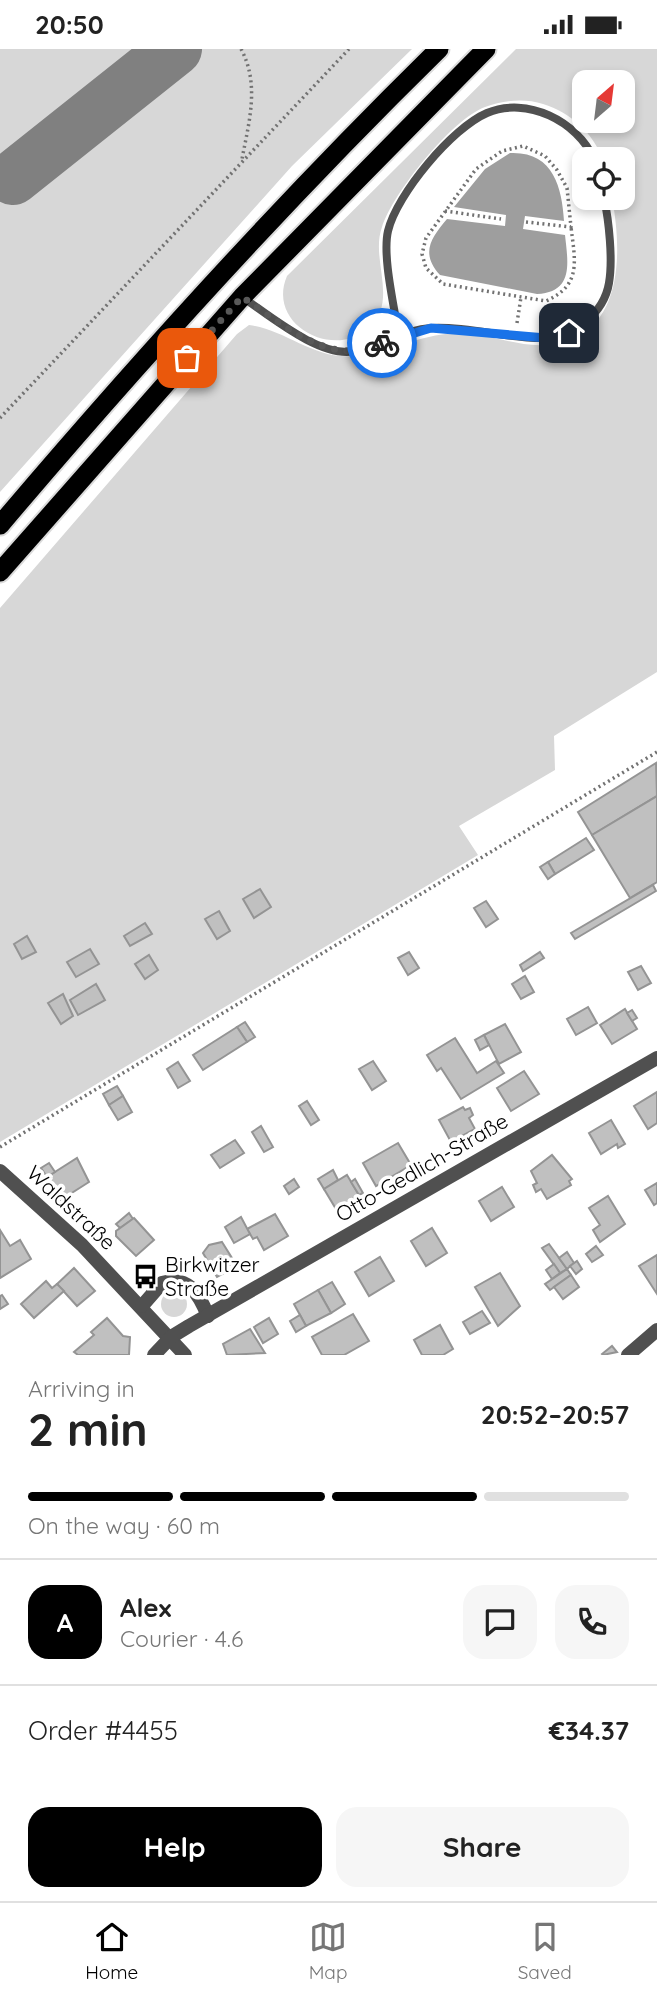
<!DOCTYPE html>
<html lang="en">
<head>
<meta charset="utf-8">
<style>
  body { margin:0; font-family:Quicksand,sans-serif; background:#f6f6f6; color:#222; height:100vh; display:flex; flex-direction:column; font-size:26px; white-space:nowrap }
  * { box-sizing:border-box; margin:0 }
  p { font-size:23px; color:#767676 }
  .icon { flex:none; width:38px; height:38px; fill:none; stroke:currentColor; stroke-width:2; stroke-linecap:round; stroke-linejoin:round }
  .map { position:relative; height:1306px; overflow:hidden }
  .details { display:flex; flex-direction:column; background:#fff; flex:1 }
  .details>* { flex:none }
  .needle { width:46px; rotate:28deg }
  .tools { position:absolute; left:572px; top:21px; display:grid; gap:14px }
  .tools a { display:grid; place-items:center; width:63px; height:63px; border-radius:14px; background:#fff; box-shadow:0 4px 10px #0003; font-size:35px }
  .pin { position:absolute; display:grid; place-items:center; width:60px; height:60px; color:#fff; margin:-30px; border-radius:14px; box-shadow:0 4px 10px #0006 }
  .courier { position:absolute; display:grid; place-items:center; width:70px; height:70px; margin:-35px; border:5px solid #1a73e8; border-radius:50%; background:#fff; color:#222; box-shadow:0 2px 9px #0007 }
  .headline em { font-style:normal; font-weight:700 }
  .headline div { display:flex; flex-direction:column-reverse }
  .headline { display:flex; align-items:center; justify-content:space-between; height:119px; padding:0 28px }
  h1 { font-size:46px; font-weight:700; line-height:52px }
  .bar { display:grid; grid-template-columns:repeat(4,1fr); gap:10px 7px; align-content:center; height:84px; padding:0 28px }
  .bar i { height:9px; border-radius:5px; background:#e0e0e0 }
  .bar .current { background:#000 }
  .bar p { grid-column:span 4 }
  .line { display:flex; align-items:center; gap:18px; padding:0 28px; border-top:2px solid #e0e0e0 }
  .line div { flex:1 }
  .round { display:grid; place-items:center; flex:none; width:74px; height:74px; border-radius:21px; background:#f6f6f6 }
  .button { display:flex; gap:14px; margin-top:auto; padding:14px 28px }
  .button a { flex:1; height:80px; border-radius:21px; background:#000; color:#fff; font-size:28px; font-weight:700; line-height:80px; text-align:center }
  .button a+a { background:#f6f6f6; color:#222 }
  .status { display:flex; justify-content:space-between; align-items:center; height:49px; padding:0 35px; background:#fff; direction:ltr }
  .status svg { height:19px; fill:currentColor }
  .tabs { display:flex; justify-content:space-around; align-items:center; height:98px; border-top:2px solid #e0e0e0; background:#fff; font-size:19px; color:#767676 }
  .tabs a { display:grid; justify-items:center; gap:4px }
  .tabs .current { color:#000 }
  .map>svg:first-child { display:block }
  .green { fill:#d7d7d7; fill-rule:evenodd }
  .water { fill:#9e9e9e }
  .lines { fill:none; stroke-linecap:round; stroke-linejoin:round }
  .taxiway { stroke:#808080; stroke-width:54 }
  .building { fill:#c0c0c0; stroke:#949494; stroke-width:2 }
  .trunk-casing { stroke:#dbdbdb; stroke-width:23 }
  .path { stroke:#727272; stroke-width:3.5; stroke-dasharray:2 3.5; stroke-linecap:butt }
  .service { stroke:#505050; stroke-width:8 }
  .minor { stroke:#505050; stroke-width:14 }
  .trunk { stroke:#000; stroke-width:19 }
  .done { stroke:#595959; stroke-width:7; stroke-dasharray:0 12.6 }
  .route { stroke:#1a73e8; stroke-width:9 }
  .labels { text-anchor:middle; stroke-width:7; stroke-linejoin:round; paint-order:stroke }
  .street-label { font-size:21px; fill:#000; stroke:#fff }
  .poi-label { font-size:21px; fill:#000; stroke:#fff; text-anchor:start }
</style>
</head>
<body>
<div class="status"><b>20:50</b><svg viewBox="0 0 49 12"><path d="M0 12V9h3v3zM5 12V6h3v6zM10 12V3h3v9zM15 12V0h3v12zM26 1h20v11H26zM47 4h2v5h-2z"/></svg></div>
<div class="map">
<svg width="657" height="1306" viewBox="0 0 657 1306">
  <rect width="100%" height="100%" fill="#fff"/>
  <g class="green">
    <path d="M0 0H412L292 117 0 443Z"/>
    <path d="M516 0H657V623L554 687 555 721 459 777 478 806 0 1093V559L237 285 249 276C284 280 314 310 351 307 386 304 420 286 455 284 485 283 516 298 545 296 623 291 623 207 612 149H623V110H603C592 83 571 64 543 55 525 49 503 51 485 58 452 70 393 144 382 178 370 211 399 251 369 279 334 311 266 276 287 227ZM584 33H623V72H584Z"/>
    <circle cx="174" cy="1255" r="13"/>
  </g>
  <path class="water" d="M510 104C553 102 562 138 564 172L525 167 523 180 565 186C568 214 574 243 537 245L440 226C420 204 431 189 447 170L505 177 506 166 454 158 485 120Z"/>
  <g class="lines">
    <path class="taxiway" d="M13 129 175 0"/>
  </g>
  <g class="building">
    <path d="M656 714 657 747 592 786 578 763Z"/>
    <path d="M657 747V833L630 849 592 786Z"/>
    <path d="M586 789 594 801 555 825 548 813Z"/>
    <path d="M548 813 555 825 548 830 540 818Z"/>
    <path d="M653 836 656 842 575 890 571 884Z"/>
    <path d="M260 840 271 858 254 869 243 850Z"/>
    <path d="M486 852 498 870 486 878 474 859Z"/>
    <path d="M219 862 230 882 217 890 205 870Z"/>
    <path d="M145 874 152 885 130 897 124 887Z"/>
    <path d="M27 887 36 903 22 910 14 895Z"/>
    <path d="M90 900 99 915 76 928 67 913Z"/>
    <path d="M409 903 419 919 408 926 398 909Z"/>
    <path d="M540 903 544 909 523 922 520 916Z"/>
    <path d="M149 906 158 921 145 930 135 915Z"/>
    <path d="M641 917 651 934 638 941 628 923Z"/>
    <path d="M525 927 534 943 521 950 512 935Z"/>
    <path d="M96 935 105 951 78 966 70 951Z"/>
    <path d="M63 945 73 967 61 975 48 954Z"/>
    <path d="M588 958 597 974 576 986 567 970Z"/>
    <path d="M625 960 637 980 612 995 600 976Z"/>
    <path d="M632 961 637 969 632 972 627 964Z"/>
    <path d="M245 973 255 988 247 993 237 978Z"/>
    <path d="M505 975 521 1003 499 1015 484 986Z"/>
    <path d="M237 978 247 993 203 1021 193 1006Z"/>
    <path d="M484 986 489 996 480 1001 475 991Z"/>
    <path d="M455 989 477 1024 496 1012 504 1024 461 1050 441 1019 437 1022 427 1006Z"/>
    <path d="M373 1012 386 1032 372 1041 359 1020Z"/>
    <path d="M178 1013 190 1032 178 1039 167 1020Z"/>
    <path d="M524 1022 539 1045 511 1062 497 1039Z"/>
    <path d="M117 1037 123 1047 109 1056 103 1045Z"/>
    <path d="M657 1043V1074L648 1080 634 1057Z"/>
    <path d="M123 1047 132 1063 118 1071 109 1056Z"/>
    <path d="M307 1052 319 1071 311 1076 299 1057Z"/>
    <path d="M463 1058 465 1061 470 1059 473 1066 469 1069 475 1080 451 1093 439 1071Z"/>
    <path d="M611 1071 625 1095 618 1099 617 1095 601 1105 589 1084Z"/>
    <path d="M261 1077 273 1098 264 1103 252 1083Z"/>
    <path d="M235 1091 244 1104 220 1119 211 1106Z"/>
    <path d="M398 1094 411 1116 376 1137 363 1114Z"/>
    <path d="M552 1106 572 1130 569 1132 571 1136 547 1150 541 1140 536 1143 533 1136 537 1134 531 1122Z"/>
    <path d="M77 1109 89 1133 59 1152 47 1128Z"/>
    <path d="M49 1114 55 1123 47 1128 41 1119Z"/>
    <path d="M333 1121 338 1131 324 1140 318 1130Z"/>
    <path d="M347 1126 359 1146 336 1160 324 1140Z"/>
    <path d="M294 1130 299 1138 289 1145 284 1137Z"/>
    <path d="M355 1130 363 1144 359 1146 351 1133Z"/>
    <path d="M657 1134V1154L654 1156 645 1141Z"/>
    <path d="M502 1138 514 1158 491 1172 479 1152Z"/>
    <path d="M608 1147 625 1175 600 1193 593 1181 600 1176 589 1159Z"/>
    <path d="M129 1164 133 1170 120 1179 116 1175Z"/>
    <path d="M275 1165 288 1187 264 1201 257 1188 253 1190 247 1180Z"/>
    <path d="M241 1168 250 1185 234 1194 225 1178Z"/>
    <path d="M134 1169 154 1191 136 1207 116 1187V1182Z"/>
    <path d="M432 1179 447 1204 426 1217 411 1192Z"/>
    <path d="M0 1181 10 1197 20 1191 31 1210 0 1229Z"/>
    <path d="M222 1193 237 1217 217 1228 203 1204 209 1196Z"/>
    <path d="M549 1195 567 1220 560 1224 542 1199Z"/>
    <path d="M596 1197 603 1206 592 1213 586 1205Z"/>
    <path d="M567 1203 574 1214 567 1220 559 1209Z"/>
    <path d="M657 1206V1245L639 1217Z"/>
    <path d="M380 1208 394 1232 369 1247 355 1223Z"/>
    <path d="M577 1212 582 1220 576 1225 570 1217Z"/>
    <path d="M554 1215 560 1224 552 1230 546 1221Z"/>
    <path d="M74 1219 95 1242 77 1257 57 1235Z"/>
    <path d="M567 1220 571 1226 550 1241 545 1235Z"/>
    <path d="M500 1224 520 1257 498 1277 475 1238Z"/>
    <path d="M571 1226 579 1238 563 1250 554 1238Z"/>
    <path d="M46 1232 52 1239 57 1235 64 1242 34 1269 21 1255Z"/>
    <path d="M332 1233 345 1255 331 1264 318 1241Z"/>
    <path d="M318 1241 331 1264 306 1277 294 1255Z"/>
    <path d="M2 1246 8 1255 0 1260V1247Z"/>
    <path d="M482 1262 490 1274 470 1285 463 1273Z"/>
    <path d="M353 1265 369 1292 344 1306H322L312 1288Z"/>
    <path d="M300 1266 306 1277 296 1283 290 1272Z"/>
    <path d="M107 1269 123 1287 130 1288 129 1306H78L74 1303 94 1286 91 1283Z"/>
    <path d="M269 1269 278 1285 263 1294 254 1278Z"/>
    <path d="M440 1276 453 1300 443 1306H422L414 1291Z"/>
    <path d="M250 1280 265 1304 227 1306 223 1295Z"/>
    <path d="M612 1297 617 1303 603 1306 602 1305Z"/>
  </g>
  <g class="lines">
    <defs>
      <g id="trunk">
        <path d="M0 476C140 311 285 151 439 0"/>
        <path d="M0 523 242 248 486 0"/>
      </g>
    </defs>
    <use href="#trunk" class="trunk-casing"/>
    <g class="path">
      <path d="M241 0C260 35 249 73 242 110"/>
      <path d="M445 162 501 170"/>
      <path d="M526 173 571 178 567 139 557 121 545 107 523 97 502 102 476 120 426 189 422 205 426 219 443 235 546 252C582 236 575 212 571 178"/>
      <path d="M517 274 521 248"/>
      <path d="M0 369 349 0"/>
      <path d="M0 1098 657 703"/>
    </g>
    <g class="service">
      <path d="M242 248C269 266 321 310 355 302 380 296 407 280 432 279 470 277 507 290 544 289 574 288 604 264 609 234 613 211 609 172 604 149"/>
      <path d="M399 289C395 260 382 208 388 182 397 145 452 79 487 64 527 47 577 72 594 110"/>
    </g>
    <g class="minor">
      <path d="M0 1122 82 1196 185 1306"/>
      <path d="M142 1257 162 1234C189 1226 199 1245 208 1267"/>
      <path d="M154 1306 171 1288 189 1277 657 1009"/>
      <path d="M628 1306 657 1281"/>
    </g>
    <use href="#trunk" class="trunk"/>
  </g>
  <g class="lines">
    <path class="done" d="M187 309 242 248C274 269 309 301 350 302 360 303 372 297 382 294"/>
    <path class="route" d="M382 294 431 279 546 289 569 284"/>
  </g>
  <defs>
    <symbol id="bus-bare" viewBox="-9 -9 18 18"><path d="M-5-6H5V4H4V6H2V4H-2V6H-4V4H-5ZM-3.5-4V0h7V-4ZM-3.5 1.2v1.5H-2V1.2ZM2 1.2v1.5H3.5V1.2Z" fill="#000" stroke="#fff" stroke-width="2.5" paint-order="stroke"/></symbol>
  </defs>
  <g fill-rule="evenodd">
    <use href="#bus-bare" x="128" y="1210" width="35" height="35"/>
  </g>
  <g class="labels">
    <g class="street-label">
      <text transform="translate(422 1119) rotate(-30)" y="7">Otto-Gedlich-Straße</text>
      <text transform="translate(71 1159) rotate(43)" y="7">Waldstraße</text>
    </g>
    <g class="poi-label">
      <text x="165" y="1223">Birkwitzer<tspan x="165" dy="24">Straße</tspan></text>
    </g>
  </g>
</svg>
<div class="tools">
<a><svg class="needle" viewBox="-14 -14 28 28"><path d="M0-13l5 13h-10z" fill="#e53935"/><path d="M0 13l5-13h-10z" fill="#767676"/></svg></a>
<a><svg class="icon" aria-label="locate" viewBox="0 0 24 24"><circle cx="12" cy="12" r="6"/><path d="M12 2v4M12 18v4M2 12h4M18 12h4"/></svg></a>
</div>
<div class="pin" style="left:187px;top:309px;background:#ea580c"><svg class="icon" aria-label="bag" viewBox="0 0 24 24"><path d="M5 8h14l-1 12H6zM9 8a3 3 0 0 1 6 0"/></svg></div>
<div class="pin" style="left:569px;top:284px;background:#1f2937"><svg class="icon" aria-label="home" viewBox="0 0 24 24"><path d="M3 11l9-7 9 7M6 9v11h12V9"/></svg></div>
<div class="courier" style="left:382px;top:294px"><svg class="icon" aria-label="bike" viewBox="0 0 24 24"><circle cx="6" cy="16" r="4"/><circle cx="18" cy="16" r="4"/><path d="M6 16l4-8h5l3 8M10 8l3 8H6M13 5h3"/></svg></div>
</div>
<section class="details">
<div class="headline"><div><h1>2 min</h1><p>Arriving in</p></div><em>20:52–20:57</em></div>
<div class="bar"><i class="current"></i><i class="current"></i><i class="current"></i><i></i><p>On the way · 60 m</p></div>
<div class="line" style="height:126px"><b class="round" style="background:#000;color:#fff">A</b><div><b>Alex</b><p>Courier · 4.6</p></div><a class="round"><svg class="icon" aria-label="chat" viewBox="0 0 24 24"><path d="M4 5h16v11H9l-5 4z"/></svg></a><a class="round"><svg class="icon" aria-label="phone" viewBox="0 0 24 24"><path d="M5 4h4l2 5-3 2q2 4 5 5l2-3 5 2v4C11 20 4 13 5 4z"/></svg></a></div>
<div class="line" style="height:91px"><div>Order #4455</div><b>€34.37</b></div>
<div class="button"><a>Help</a><a>Share</a></div>
</section>
<nav class="tabs">
<a class="current"><svg class="icon" aria-label="home" viewBox="0 0 24 24"><path d="M3 11l9-7 9 7M6 9v11h12V9"/></svg>Home</a>
<a><svg class="icon" aria-label="map" viewBox="0 0 24 24"><path d="M3 6l6-2 6 2 6-2v14l-6 2-6-2-6 2zM9 4v14M15 6v14"/></svg>Map</a>
<a><svg class="icon" aria-label="saved" viewBox="0 0 24 24"><path d="M7 4h10v16l-5-4-5 4z"/></svg>Saved</a>
</nav>
</body>
</html>
